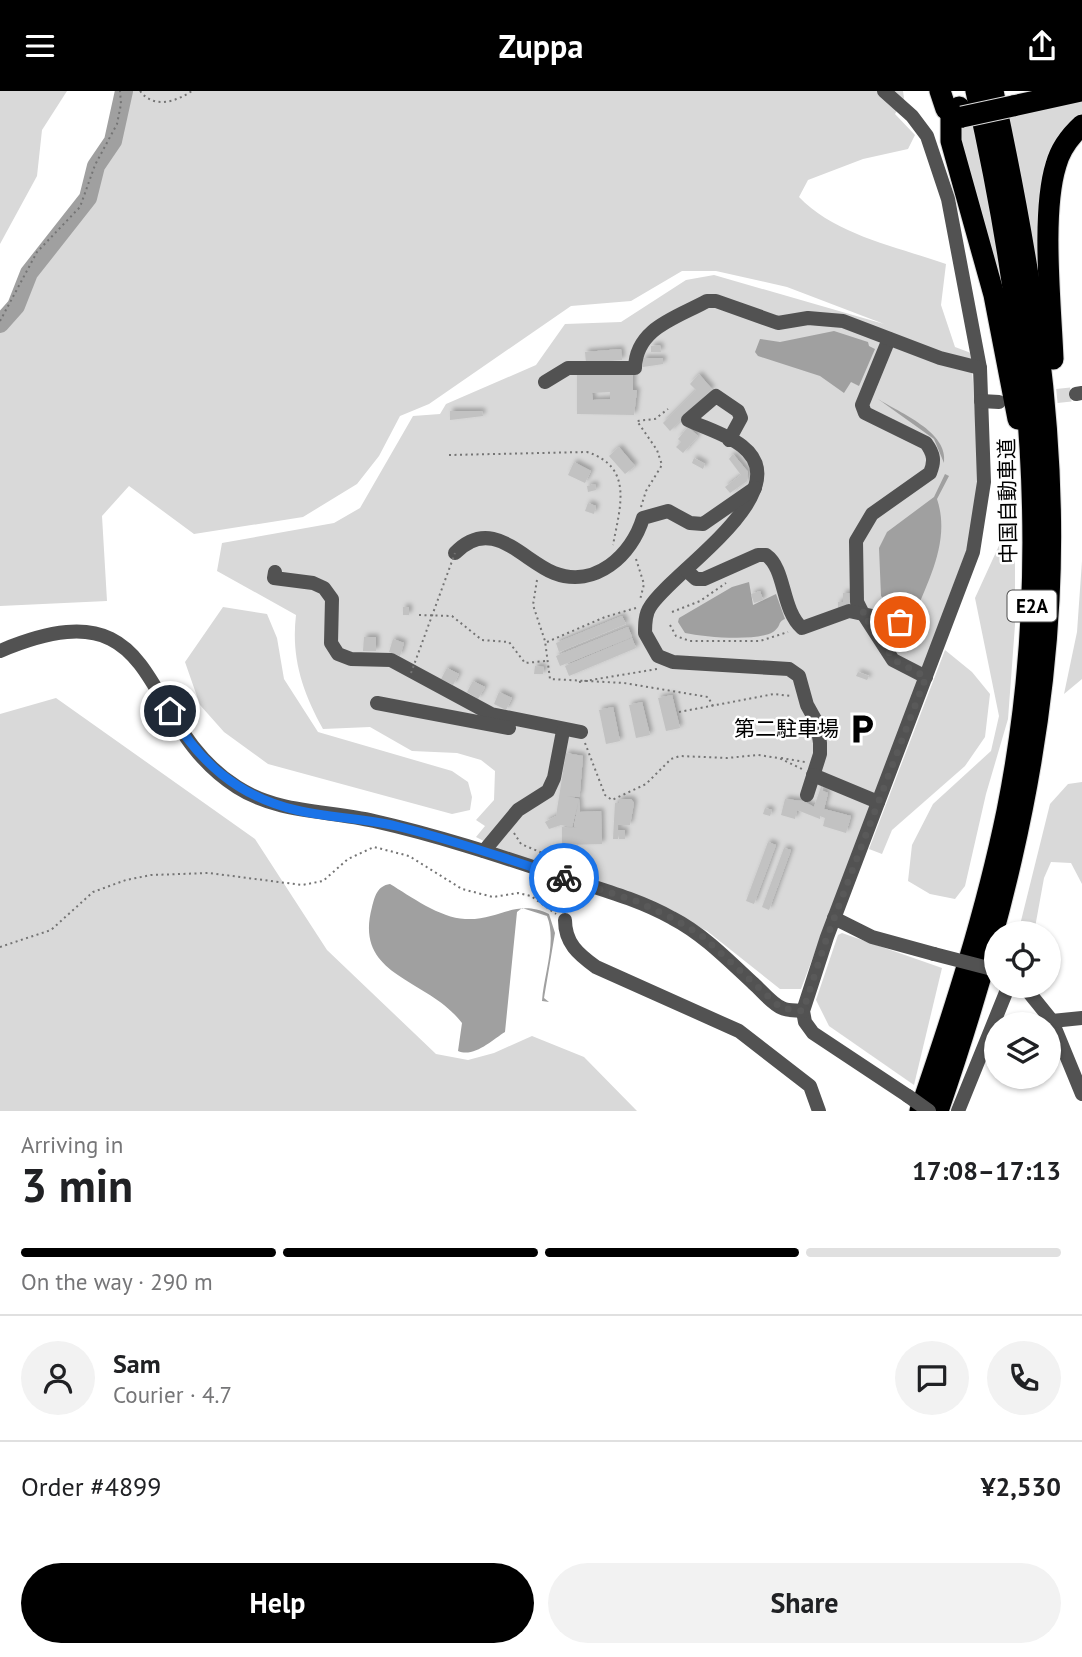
<!DOCTYPE html>
<html lang="en">
<head>
<meta charset="utf-8">
<style>
  body { margin:0; font-family:"PT Sans","Noto Sans JP",sans-serif; background:#f2f2f2; color:#202124; height:100vh; display:flex; flex-direction:column; font-size:26px; white-space:nowrap }
  * { box-sizing:border-box; margin:0 }
  p { font-size:23px; color:#757577 }
  .icon { flex:none; width:38px; height:38px; fill:none; stroke:currentColor; stroke-width:2; stroke-linecap:round; stroke-linejoin:round }
  .map { position:relative; height:1020px; overflow:hidden }
  .details { display:flex; flex-direction:column; background:#fff; flex:1 }
  .details>* { flex:none }
  .buttons { position:absolute; left:984px; top:830px; display:grid; gap:14px }
  .buttons a { display:grid; place-items:center; width:77px; height:77px; border-radius:50%; background:#fff; box-shadow:0 2px 5px #0004; font-size:35px }
  .pin { position:absolute; display:grid; place-items:center; width:60px; height:60px; color:#fff; margin:-30px; border:4px solid #fff; border-radius:50%; box-shadow:0 2px 7px #0007 }
  .courier { position:absolute; display:grid; place-items:center; width:70px; height:70px; margin:-35px; border:5px solid #1a73e8; border-radius:50%; background:#fff; color:#222; box-shadow:0 2px 9px #0007 }
  .overview em { font-style:normal; font-weight:700 }
  .overview div { display:flex; flex-direction:column-reverse }
  .overview { display:flex; align-items:center; justify-content:space-between; height:119px; padding:0 21px }
  h1 { font-size:46px; font-weight:700; line-height:52px }
  .bar { display:grid; grid-template-columns:repeat(4,1fr); gap:10px 7px; align-content:center; height:84px; padding:0 21px }
  .bar i { height:9px; border-radius:5px; background:#e0e0e0 }
  .bar .selected { background:#000 }
  .bar p { grid-column:span 4 }
  .line { display:flex; align-items:center; gap:18px; padding:0 21px; border-top:2px solid #e0e0e0 }
  .line div { flex:1 }
  .round { display:grid; place-items:center; flex:none; width:74px; height:74px; border-radius:37px; background:#f2f2f2 }
  .cta { display:flex; gap:14px; margin-top:auto; padding:14px 21px }
  .cta a { flex:1; height:80px; border-radius:42px; background:#000; color:#fff; font-size:28px; font-weight:700; line-height:80px; text-align:center }
  .cta a+a { background:#f2f2f2; color:#202124 }
  header { display:flex; justify-content:space-between; align-items:center; height:91px; padding:0 21px; background:#000; color:#fff; font-size:32px; font-weight:700 }
  .map>svg:first-child { display:block }
  .green { fill:#d9d9d9 }
  .water { fill:#a0a0a0 }
  .lines { fill:none; stroke-linecap:round; stroke-linejoin:round }
  .river { stroke:#a0a0a0; stroke-width:18 }
  .building { fill:#c2c2c2; fill-rule:evenodd; filter:url(#shadow) }
  .minor-tunnel { stroke:#d9d9d9; stroke-width:14; stroke-dasharray:14 7; stroke-linecap:butt }
  .highway-casing { stroke:#dbdbdb; stroke-width:23 }
  .path { stroke:#747474; stroke-width:2; stroke-dasharray:2 3.5; stroke-linecap:butt }
  .minor { stroke:#525252; stroke-width:14 }
  .highway { stroke:#000; stroke-width:21 }
  .highway-bridge-casing { stroke:#dbdbdb; stroke-width:23; stroke-linecap:butt }
  .path-bridge { stroke:#747474; stroke-width:2; stroke-dasharray:2 3.5; stroke-linecap:butt }
  .minor-bridge { stroke:#525252; stroke-width:14 }
  .highway-bridge { stroke:#000; stroke-width:21 }
  .done { stroke:#595959; stroke-width:7; stroke-dasharray:0 12.6 }
  .route { stroke:#1a73e8; stroke-width:9 }
  .labels { text-anchor:middle; stroke-width:5; stroke-linejoin:round; paint-order:stroke }
  .shield { fill:#fff; stroke:#4c4c4c; stroke-width:2 }
  .shield-label { font-size:19px; font-weight:bold; fill:#000 }
  .street-label { font-size:21px; fill:#000; stroke:#fff }
  .poi-label { font-size:21px; fill:#000; stroke:#fff; text-anchor:end }
</style>
</head>
<body>
<header><svg class="icon" aria-label="menu" viewBox="0 0 24 24"><path d="M4 6h16M4 12h16M4 18h16"/></svg>Zuppa<svg class="icon" aria-label="share" viewBox="0 0 24 24"><path d="M12 15V3M7 8l5-5 5 5M5 13v7h14v-7"/></svg></header>
<div class="map">
<svg width="1082" height="1020" viewBox="0 0 1082 1020">
  <defs>
    <filter id="shadow"><feDropShadow dx="3" dy="-3" stdDeviation="2" flood-color="#0004"/></filter>
  </defs>
  <rect width="100%" height="100%" fill="#fff"/>
  <g class="green">
    <path d="M0 0H67L42 39 37 85 0 153Z"/>
    <path d="M131 0H903L904 7 895 23 915 44 908 58 863 68 808 89 799 106C835 144 898 156 946 173L941 214 955 256 971 262 979 383 970 450 801 898H780L707 840 641 806 501 759 476 746 485 735 476 729 494 709 495 680 481 669 457 662 412 660 370 636 323 638C302 600 291 566 296 524L217 480 222 452 334 432 360 417 413 325 440 323 446 313 536 274 565 233 621 231 686 189 714 184 884 233 787 196 716 180H682L631 210 571 215 429 313 400 325 379 365 357 393 303 426 194 443 129 395 102 425 107 510 0 515V239L20 217 33 185 50 157 87 116 105 72 122 44Z"/>
    <path d="M1082 6V26L1062 48 1047 234 1006 22Z"/>
    <path d="M975 27 1014 240 958 40 961 31Z"/>
    <path d="M1002 448 1015 471V534L1008 628 986 703 965 795 955 808 930 803 908 790 912 754 933 713 991 660 999 625 975 507Z"/>
    <path d="M1082 470V588L1064 603 1077 541Z"/>
    <path d="M223 516 267 523 277 547 284 588 318 641 452 680 468 691 472 706 470 719 452 723 268 673 224 641 200 614 185 571Z"/>
    <path d="M945 559 972 581 990 603 985 646 965 675 892 739 882 763 869 758Z"/>
    <path d="M56 607 255 748 327 859 436 963 468 969 494 962 532 945 584 966 637 1020H0V623Z"/>
    <path d="M1082 691V793L1071 772 1051 771 1044 787 1034 842H1018L1050 713 1068 693Z"/>
    <path d="M842 842 942 877 914 994 829 935 816 909 838 844Z"/>
  </g>
  <g class="water">
    <path d="M834 240 868 251 869 255 875 258 859 295 851 291 844 302 820 285 758 265 755 261 760 248 780 251Z"/>
    <path d="M878 308C900 322 949 341 944 372L934 348Z"/>
    <path d="M945 383 949 385 937 408C951 450 928 490 912 530L907 533 881 505 879 457 887 441 934 406Z"/>
    <path d="M749 491 753 514 776 503 785 528C777 531 782 535 773 541 756 551 704 546 685 542L678 531 679 527 732 496Z"/>
    <path d="M390 793C410 805 440 827 465 828 498 830 516 807 549 823L555 842 544 907 549 911 542 910C544 882 557 851 547 825L522 817 517 821 505 941C492 949 474 967 458 960L462 932C427 886 353 887 372 816 375 805 377 795 390 793Z"/>
  </g>
  <g class="lines">
    <path class="river" d="M0 233 16 215 29 182 88 107 96 75 113 50 124 0"/>
  </g>
  <g class="building">
    <path d="M660 254 661 261H651V255Z"/>
    <path d="M621 258 622 269 586 272 585 261Z"/>
    <path d="M643 267H663V273L643 276Z"/>
    <path d="M577 283 633 284V299H637L634 324 577 323ZM610 301V308L593 309 592 302Z"/>
    <path d="M699 283 712 298 670 340 663 332 696 299 690 293Z"/>
    <path d="M450 320H482L483 325 450 329Z"/>
    <path d="M688 336 698 345 683 362 676 356 681 351 678 348Z"/>
    <path d="M619 356 635 375 625 383 609 365Z"/>
    <path d="M733 363 748 381 747 390 730 402 725 396 741 384 729 368Z"/>
    <path d="M694 367 705 373 703 378 692 372Z"/>
    <path d="M574 371 591 380 585 392 568 384Z"/>
    <path d="M595 393 596 399 588 401 587 395Z"/>
    <path d="M588 412 596 415 594 423 585 420Z"/>
    <path d="M760 500 763 509 754 512 751 503Z"/>
    <path d="M843 502H853V517L838 518V511H843Z"/>
    <rect x="403" y="516" width="6" height="8"/>
    <path d="M622 525 626 533 559 561 556 552Z"/>
    <path d="M628 536 632 546 560 575 556 565Z"/>
    <path d="M364 546H376V560H363Z"/>
    <path d="M632 547 636 557 569 585 565 575Z"/>
    <path d="M393 548 404 552 400 565 389 561Z"/>
    <path d="M535 575 544 576 543 583H534Z"/>
    <path d="M447 577 459 583 453 594 441 588Z"/>
    <path d="M858 581 869 585 867 589 856 585Z"/>
    <path d="M473 590 485 596 478 608 467 601Z"/>
    <path d="M499 601 512 607 506 619 494 613Z"/>
    <path d="M672 604 680 637 666 640 658 607Z"/>
    <path d="M642 611 650 644 636 647 629 614Z"/>
    <path d="M613 616 620 650 606 653 599 619Z"/>
    <path d="M566 662 583 665 580 701 579 706 567 705 579 708 572 736 561 734 549 738 545 731 556 725Z"/>
    <path d="M822 693 823 700 828 702 824 718 851 725 846 742 823 735 825 727 820 725V728L797 719 795 728 781 724 785 708 803 710 814 716Z"/>
    <path d="M579 708 580 721 601 720 602 753 562 754V736L577 737 574 736Z"/>
    <path d="M619 708H631L634 712 630 734H618V739H625V748H619L618 743V748H613L615 712H619Z"/>
    <path d="M765 717 772 719 770 725 763 723Z"/>
    <path d="M768 751 776 754 754 813 746 810Z"/>
    <path d="M784 757 791 759 769 819 762 816Z"/>
  </g>
  <g class="lines">
    <path class="minor-tunnel" d="M1036 307 1076 303"/>
    <defs>
      <g id="highway">
        <path d="M940 0 946 18 962 26"/>
        <path d="M1013 15 1081 0"/>
        <path d="M959 16 951 23V50L994 204 1018 328"/>
        <path d="M1053 268C1051 216 1041 122 1056 74 1060 59 1070 45 1082 34"/>
        <path d="M920 1020C954 921 986 822 1007 720 1056 476 1030 240 976 0"/>
        <path d="M938 1020C995 854 1040 685 1049 509 1058 337 1029 167 993 0"/>
      </g>
    </defs>
    <use href="#highway" class="highway-casing"/>
    <g class="path">
      <path d="M140 0C154 18 175 11 192 0"/>
      <path d="M0 230 37 161 80 116 95 74 117 33 121 13 120 0"/>
      <path d="M449 364 587 361C634 376 620 416 613 454"/>
      <path d="M641 416 646 400 662 374 657 359 637 330 655 328 668 318"/>
      <path d="M636 468 644 493 640 509"/>
      <path d="M537 489 533 514 545 550 550 588 624 592 708 606 713 615"/>
      <path d="M672 521 700 510 726 492"/>
      <path d="M419 524 452 525 482 549 509 551 525 572 546 570"/>
      <path d="M670 534 676 545 690 550H760L788 541"/>
      <path d="M547 551 605 526 636 517"/>
      <path d="M579 591 657 578"/>
      <path d="M679 621 774 603 791 605"/>
      <path d="M585 652 605 704 612 709 646 693 671 668 680 665 727 667 758 664 779 667 802 678"/>
      <path d="M781 667 805 671"/>
      <path d="M514 742 521 753 578 777"/>
      <path d="M0 856 51 839 93 801 126 789 151 784 209 782 302 794 323 790 348 768 374 756 409 765 462 798 493 806 518 802 531 805 556 823"/>
    </g>
    <g class="minor">
      <path d="M884 0 912 25 927 45 948 108 980 277 984 391 973 461 827 846 803 920 805 931 813 942 908 1005"/>
      <path d="M889 248 862 314 865 322 926 352C934 363 935 370 930 382L872 423 856 450 857 511 862 521 893 569 926 586"/>
      <path d="M545 291 568 277H635C636 237 676 227 707 210H716L778 232 808 227 843 230 940 267 980 277"/>
      <path d="M1076 303 1082 302"/>
      <path d="M981 310 999 311"/>
      <path d="M729 349 741 327 738 320 716 305 688 329C705 337 728 344 742 355 801 401 671 481 650 516 645 523 645 534 645 542L658 565 673 571 789 578 799 585 807 614 817 632 820 652V663L807 704"/>
      <path d="M455 462C492 424 522 469 554 482 595 498 632 464 643 427L668 420 690 432 703 433 755 397"/>
      <path d="M686 479 696 488H704L758 464H766C786 478 781 518 802 537L849 520 900 531"/>
      <path d="M275 481 274 487 313 492 324 497 332 508 331 552 338 563 351 568 391 569 491 623 581 641"/>
      <path d="M0 560C168 489 134 631 237 696 279 723 328 719 374 730 436 744 497 764 557 784 596 797 636 807 672 827 703 843 728 869 754 893 762 900 772 913 782 917 787 920 797 919 803 920"/>
      <path d="M377 612 509 637"/>
      <path d="M813 684 878 711"/>
      <path d="M484 760 518 719 548 700 554 687 563 640"/>
      <path d="M834 827 872 846 934 863"/>
      <path d="M565 829C565 852 578 863 596 876L739 940 810 995 819 1020"/>
      <path d="M1023 894 1052 930 1082 1003"/>
      <path d="M1052 930 1082 927"/>
      <path d="M958 1020 1009 894"/>
    </g>
    <use href="#highway" class="highway"/>
    <defs>
      <path id="highway-bridge" d="M962 26 1013 15"/>
    </defs>
    <use href="#highway-bridge" class="highway-bridge-casing"/>
    <path class="path-bridge" d="M411 582 455 462"/>
    <g class="minor-bridge">
      <path d="M934 863 996 879"/>
      <path d="M908 1005 929 1020"/>
    </g>
    <use href="#highway-bridge" class="highway-bridge"/>
  </g>
  <g class="lines">
    <path class="done" d="M564 787 636 810 672 827 701 844 781 917 803 920 827 846 926 586 894 569 862 521 900 531"/>
    <path class="route" d="M170 620C197 670 239 706 296 719 329 727 363 727 396 735 453 749 509 768 564 787"/>
  </g>
  <defs>
    <symbol id="parking-bare" viewBox="-9 -9 18 18"><path d="M-3.5-5.5H1a3.5 3.5 0 0 1 0 7H-1V5.5H-3.5ZM-1-3.4V-.6H.8a1.4 1.4 0 0 0 0-2.8Z" fill="#000" stroke="#fff" stroke-width="2.5" paint-order="stroke"/></symbol>
  </defs>
  <g fill-rule="evenodd">
    <use href="#parking-bare" x="840" y="616" width="44" height="44"/>
  </g>
  <g class="labels">
    <rect class="shield" x="1007.5" y="499.5" width="49" height="31" rx="5"/>
    <g class="shield-label">
      <text x="1032" y="522">E2A</text>
    </g>
    <g class="street-label">
      <text transform="translate(1008 410) rotate(-91)" y="7">中国自動車道</text>
    </g>
    <g class="poi-label">
      <text x="839" y="645">第二駐車場</text>
    </g>
  </g>
</svg>
<div class="buttons">
<a><svg class="icon" aria-label="locate" viewBox="0 0 24 24"><circle cx="12" cy="12" r="6"/><path d="M12 2v4M12 18v4M2 12h4M18 12h4"/></svg></a>
<a><svg class="icon" aria-label="layers" viewBox="0 0 24 24"><path d="M12 4l9 5-9 5-9-5zM3 14l9 5 9-5"/></svg></a>
</div>
<div class="pin" style="left:900px;top:531px;background:#ea580c"><svg class="icon" aria-label="bag" viewBox="0 0 24 24"><path d="M5 8h14l-1 12H6zM9 8a3 3 0 0 1 6 0"/></svg></div>
<div class="pin" style="left:170px;top:620px;background:#1f2937"><svg class="icon" aria-label="home" viewBox="0 0 24 24"><path d="M3 11l9-7 9 7M6 9v11h12V9"/></svg></div>
<div class="courier" style="left:564px;top:787px"><svg class="icon" aria-label="bike" viewBox="0 0 24 24"><circle cx="6" cy="16" r="4"/><circle cx="18" cy="16" r="4"/><path d="M6 16l4-8h5l3 8M10 8l3 8H6M13 5h3"/></svg></div>
</div>
<section class="details">
<div class="overview"><div><h1>3 min</h1><p>Arriving in</p></div><em>17:08–17:13</em></div>
<div class="bar"><i class="selected"></i><i class="selected"></i><i class="selected"></i><i></i><p>On the way · 290 m</p></div>
<div class="line" style="height:126px"><a class="round"><svg class="icon" aria-label="person" viewBox="0 0 24 24"><circle cx="12" cy="8" r="4"/><path d="M4 21q1-7 8-7t8 7"/></svg></a><div><b>Sam</b><p>Courier · 4.7</p></div><a class="round"><svg class="icon" aria-label="chat" viewBox="0 0 24 24"><path d="M4 5h16v11H9l-5 4z"/></svg></a><a class="round"><svg class="icon" aria-label="phone" viewBox="0 0 24 24"><path d="M5 4h4l2 5-3 2q2 4 5 5l2-3 5 2v4C11 20 4 13 5 4z"/></svg></a></div>
<div class="line" style="height:91px"><div>Order #4899</div><b>¥2,530</b></div>
<div class="cta"><a>Help</a><a>Share</a></div>
</section>
</body>
</html>
